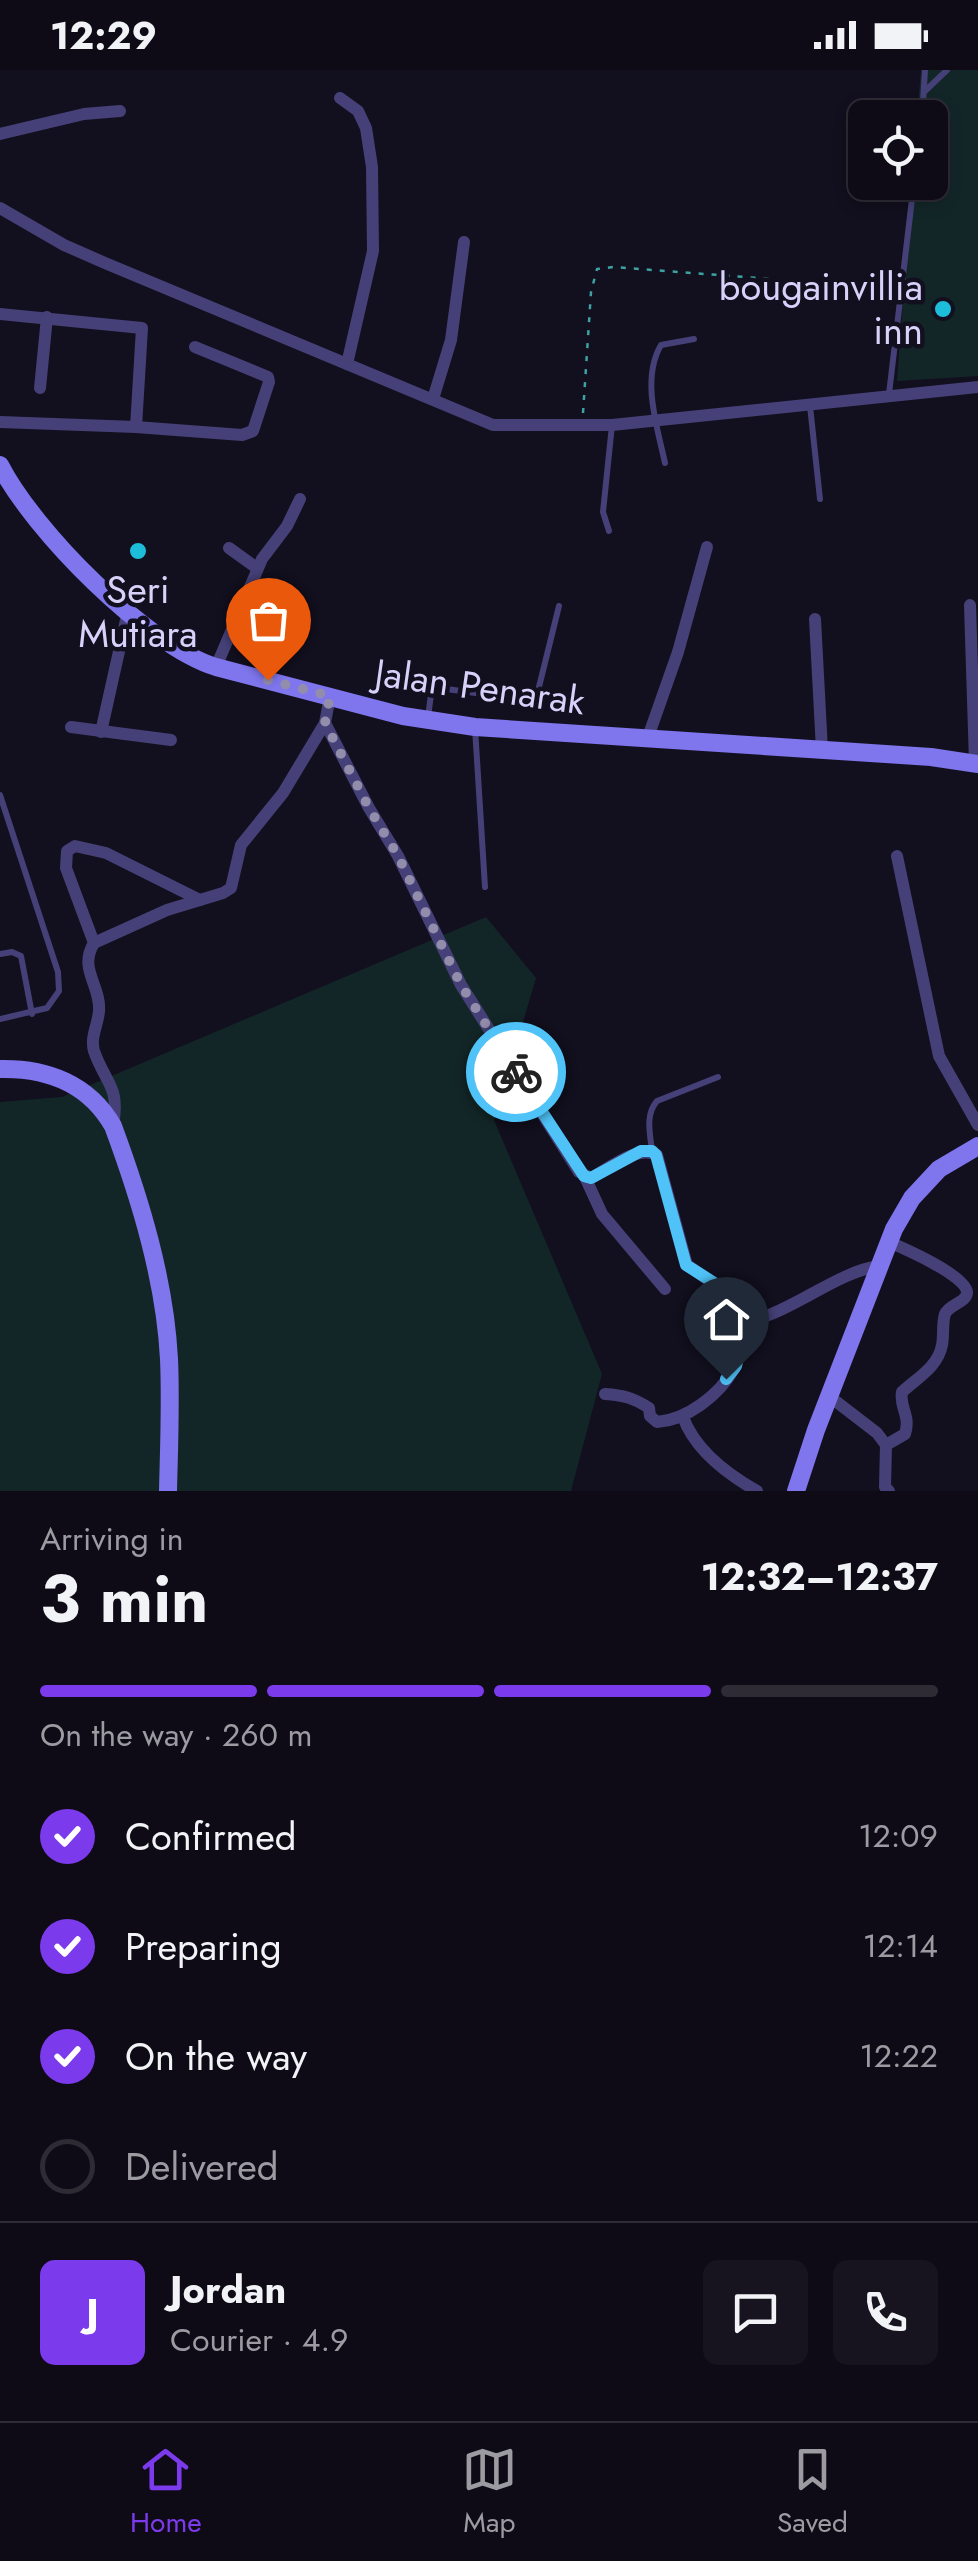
<!DOCTYPE html>
<html lang="en">
<head>
<meta charset="utf-8">
<style>
  body { margin:0; font-family:Jost,sans-serif; background:#17141f; color:#f1f3f6; height:100vh; display:flex; flex-direction:column; font-size:38px; white-space:nowrap }
  * { box-sizing:border-box; margin:0 }
  p { font-size:32px; color:#9b9ba1 }
  .icon { flex:none; width:55px; height:55px; fill:none; stroke:currentColor; stroke-width:2; stroke-linecap:round; stroke-linejoin:round }
  .map { position:relative; height:1421px; overflow:hidden }
  .sheet { display:flex; flex-direction:column; background:#0e0b16; flex:1 }
  .sheet>* { flex:none }
  .buttons { position:absolute; left:848px; top:30px; display:grid; gap:20px }
  .buttons a { display:grid; place-items:center; width:100px; height:100px; border-radius:15px; background:#0e0b16; box-shadow:0 5px 15px #0003,0 0 0 2px #2e2b35; font-size:50px }
  .pin { position:absolute; display:grid; place-items:center; width:85px; height:85px; color:#fff; margin:-102px -42px; border-radius:50% 50% 50% 0; rotate:-45deg; box-shadow:0 0 10px #0007 }
  .pin .icon { rotate:45deg }
  .courier { position:absolute; display:grid; place-items:center; width:100px; height:100px; margin:-50px; border:8px solid #4fc3f7; border-radius:50%; background:#fff; color:#222; box-shadow:0 2px 12px #0007 }
  .headline em { font-style:normal; font-weight:700 }
  .headline div { display:flex; flex-direction:column-reverse }
  .headline { display:flex; align-items:center; justify-content:space-between; height:170px; padding:0 40px }
  h1 { font-size:65px; font-weight:700; line-height:75px }
  .bar { display:grid; grid-template-columns:repeat(4,1fr); gap:15px 10px; align-content:center; height:120px; padding:0 40px }
  .bar i { height:12px; border-radius:8px; background:#2e2b35 }
  .bar .on { background:#7c3aed }
  .bar p { grid-column:span 4 }
  .line { display:flex; align-items:center; gap:25px; padding:0 40px; border-top:2px solid #2e2b35 }
  .line div { flex:1 }
  .round { display:grid; place-items:center; flex:none; width:105px; height:105px; border-radius:15px; background:#17141f }
  ol { padding:0 40px; list-style:none }
  li { display:flex; align-items:center; gap:30px; height:110px }
  li p { margin-inline-start:auto }
  li .icon { padding:10px; border-radius:50%; background:#7c3aed; color:#fff; stroke-width:4 }
  li:last-child { color:#9b9ba1 }
  li i { width:55px; height:55px; border:5px solid #2e2b35; border-radius:50% }
  .status { display:flex; justify-content:space-between; align-items:center; height:70px; padding:0 50px; background:#0e0b16; direction:ltr }
  .status svg { height:28px; fill:currentColor }
  .dock { display:flex; justify-content:space-around; align-items:center; height:140px; border-top:2px solid #2e2b35; background:#0e0b16; font-size:28px; color:#9b9ba1 }
  .dock a { display:grid; justify-items:center; gap:5px }
  .dock .on { color:#7c3aed }
  .map>svg:first-child { display:block }
  .green { fill:#132627 }
  .lines { fill:none; stroke-linecap:round; stroke-linejoin:round }
  .path { stroke:#3da2a1; stroke-width:2.5; stroke-dasharray:5 8; stroke-linecap:butt }
  .lane { stroke:#454077; stroke-width:6 }
  .street { stroke:#454077; stroke-width:12 }
  .secondary { stroke:#7f75ec; stroke-width:18 }
  .done { stroke:#938dac; stroke-width:10; stroke-dasharray:0 18 }
  .route { stroke:#4fc3f7; stroke-width:12 }
  .poi-dot { fill:#1dbcd9; stroke:#120f1e; stroke-width:4 }
  .labels { text-anchor:middle; stroke-width:9; stroke-linejoin:round; paint-order:stroke }
  .poi-label { font-size:38px; fill:#d8d1f9; stroke:#120f1e; text-anchor:end }
  .street-label { font-size:38px; fill:#d8d1f9; stroke:#120f1e }
</style>
</head>
<body>
<div class="status"><b>12:29</b><svg viewBox="0 0 49 12"><path d="M0 12V9h3v3zM5 12V6h3v6zM10 12V3h3v9zM15 12V0h3v12zM26 1h20v11H26zM47 4h2v5h-2z"/></svg></div>
<div class="map">
<svg width="978" height="1421" viewBox="0 0 978 1421">
  <rect width="100%" height="100%" fill="#120f1e"/>
  <g class="green">
    <path d="M921 0H978V306L897 311 912 113 930 112V48L917 47Z"/>
    <path d="M486 847 536 908 494 1050 602 1304 571 1421H0V1032L62 1027Z"/>
  </g>
  <g class="lines">
    <path class="path" d="M583 343 591 222 597 199 613 197 771 209"/>
    <g class="lane">
      <path d="M924 22 947 0"/>
      <path d="M922 48 925 0"/>
      <path d="M889 324 914 112"/>
      <path d="M810 336 820 429"/>
      <path d="M665 393C657 356 641 309 661 275L694 269"/>
      <path d="M609 461 603 442 612 355"/>
      <path d="M428 647 432 617 527 630 537 625 559 536"/>
      <path d="M475 658 485 817"/>
      <path d="M0 725 58 902 59 921 47 938 0 949"/>
      <path d="M0 884 12 882 21 886 32 944"/>
      <path d="M652 1081C650 1063 645 1045 657 1031L718 1007"/>
    </g>
    <g class="street">
      <path d="M340 28 358 41 366 58 372 97 373 181 347 294"/>
      <path d="M0 64 84 44 120 41"/>
      <path d="M0 138 64 175 105 193 493 355H612L978 317"/>
      <path d="M0 244 142 258 136 357"/>
      <path d="M40 318 47 247"/>
      <path d="M433 329 451 270 464 172"/>
      <path d="M0 352 136 357 242 365 253 361 269 312 268 307 195 277"/>
      <path d="M229 478 257 498"/>
      <path d="M970 535 975 693"/>
      <path d="M815 549 822 680"/>
      <path d="M216 597 262 489 287 456 300 429"/>
      <path d="M325 653 369 738 398 786 461 915 579 1102 591 1108C610 1098 636 1075 657 1085L687 1195 719 1217 729 1246 737 1251C778 1254 833 1202 879 1196"/>
      <path d="M71 657 171 670"/>
      <path d="M101 662 128 541"/>
      <path d="M647 670 678 582 707 477"/>
      <path d="M897 786 939 986 978 1055"/>
      <path d="M94 873 66 798 67 781 75 776 106 783 200 830"/>
      <path d="M113 1056C120 1015 106 1015 94 981 90 967 98 955 99 941 101 915 78 899 94 873L167 840 223 823 231 818 241 775 283 723 325 653 330 626"/>
      <path d="M585 1107 602 1144 665 1219"/>
      <path d="M605 1324C623 1325 634 1328 649 1338L650 1346 657 1352C687 1350 719 1325 734 1299 741 1285 743 1267 746 1252"/>
      <path d="M829 1326 877 1363 886 1375"/>
      <path d="M683 1347C695 1380 727 1404 757 1421"/>
      <path d="M889 1421 885 1417 886 1375 905 1364C911 1345 899 1338 902 1322 917 1308 938 1297 942 1275 944 1265 942 1253 945 1244 949 1234 966 1233 967 1223 968 1206 903 1178 889 1172"/>
    </g>
    <g class="secondary">
      <path d="M0 395C33 460 147 576 216 597L403 646 475 657 931 687 978 694"/>
      <path d="M0 999C47 998 89 1014 113 1056 140 1129 165 1210 169 1289 171 1333 169 1377 168 1421"/>
      <path d="M796 1421 816 1360 894 1159 912 1128 939 1099 978 1076"/>
    </g>
  </g>
  <g class="lines">
    <path class="done" d="M268 610 330 626 325 653 369 738 398 786 461 915 516 1002"/>
    <path class="route" d="M516 1002 584 1106 591 1108 641 1081H652L656 1085 686 1195 719 1216 728 1246 746 1252 736 1296 726 1309"/>
  </g>
  <g class="poi-dot">
    <circle cx="943" cy="239" r="10"/>
    <circle cx="138" cy="481" r="10"/>
  </g>
  <g class="labels">
    <g class="poi-label">
      <text x="923" y="230">bougainvillia<tspan x="923" dy="44">inn</tspan></text>
      <text x="138" y="533" text-anchor="middle">Seri<tspan x="138" dy="44">Mutiara</tspan></text>
    </g>
    <g class="street-label">
      <text transform="translate(480 617) rotate(8)" y="13">Jalan Penarak</text>
    </g>
  </g>
</svg>
<div class="buttons">
<a><svg class="icon" aria-label="locate" viewBox="0 0 24 24"><circle cx="12" cy="12" r="6"/><path d="M12 2v4M12 18v4M2 12h4M18 12h4"/></svg></a>
</div>
<div class="pin" style="left:268px;top:610px;background:#ea580c"><svg class="icon" aria-label="bag" viewBox="0 0 24 24"><path d="M5 8h14l-1 12H6zM9 8a3 3 0 0 1 6 0"/></svg></div>
<div class="pin" style="left:726px;top:1309px;background:#1f2937"><svg class="icon" aria-label="home" viewBox="0 0 24 24"><path d="M3 11l9-7 9 7M6 9v11h12V9"/></svg></div>
<div class="courier" style="left:516px;top:1002px"><svg class="icon" aria-label="bike" viewBox="0 0 24 24"><circle cx="6" cy="16" r="4"/><circle cx="18" cy="16" r="4"/><path d="M6 16l4-8h5l3 8M10 8l3 8H6M13 5h3"/></svg></div>
</div>
<section class="sheet">
<div class="headline"><div><h1>3 min</h1><p>Arriving in</p></div><em>12:32–12:37</em></div>
<div class="bar"><i class="on"></i><i class="on"></i><i class="on"></i><i></i><p>On the way · 260 m</p></div>
<ol>
<li><svg class="icon" aria-label="check" viewBox="0 0 24 24"><path d="M5 12l5 5 9-10"/></svg>Confirmed<p>12:09</p></li>
<li><svg class="icon" aria-label="check" viewBox="0 0 24 24"><path d="M5 12l5 5 9-10"/></svg>Preparing<p>12:14</p></li>
<li><svg class="icon" aria-label="check" viewBox="0 0 24 24"><path d="M5 12l5 5 9-10"/></svg>On the way<p>12:22</p></li>
<li><i></i>Delivered</li>
</ol>
<div class="line" style="height:180px"><b class="round" style="background:#7c3aed;color:#fff">J</b><div><b>Jordan</b><p>Courier · 4.9</p></div><a class="round"><svg class="icon" aria-label="chat" viewBox="0 0 24 24"><path d="M4 5h16v11H9l-5 4z"/></svg></a><a class="round"><svg class="icon" aria-label="phone" viewBox="0 0 24 24"><path d="M5 4h4l2 5-3 2q2 4 5 5l2-3 5 2v4C11 20 4 13 5 4z"/></svg></a></div>
</section>
<nav class="dock">
<a class="on"><svg class="icon" aria-label="home" viewBox="0 0 24 24"><path d="M3 11l9-7 9 7M6 9v11h12V9"/></svg>Home</a>
<a><svg class="icon" aria-label="map" viewBox="0 0 24 24"><path d="M3 6l6-2 6 2 6-2v14l-6 2-6-2-6 2zM9 4v14M15 6v14"/></svg>Map</a>
<a><svg class="icon" aria-label="saved" viewBox="0 0 24 24"><path d="M7 4h10v16l-5-4-5 4z"/></svg>Saved</a>
</nav>
</body>
</html>
